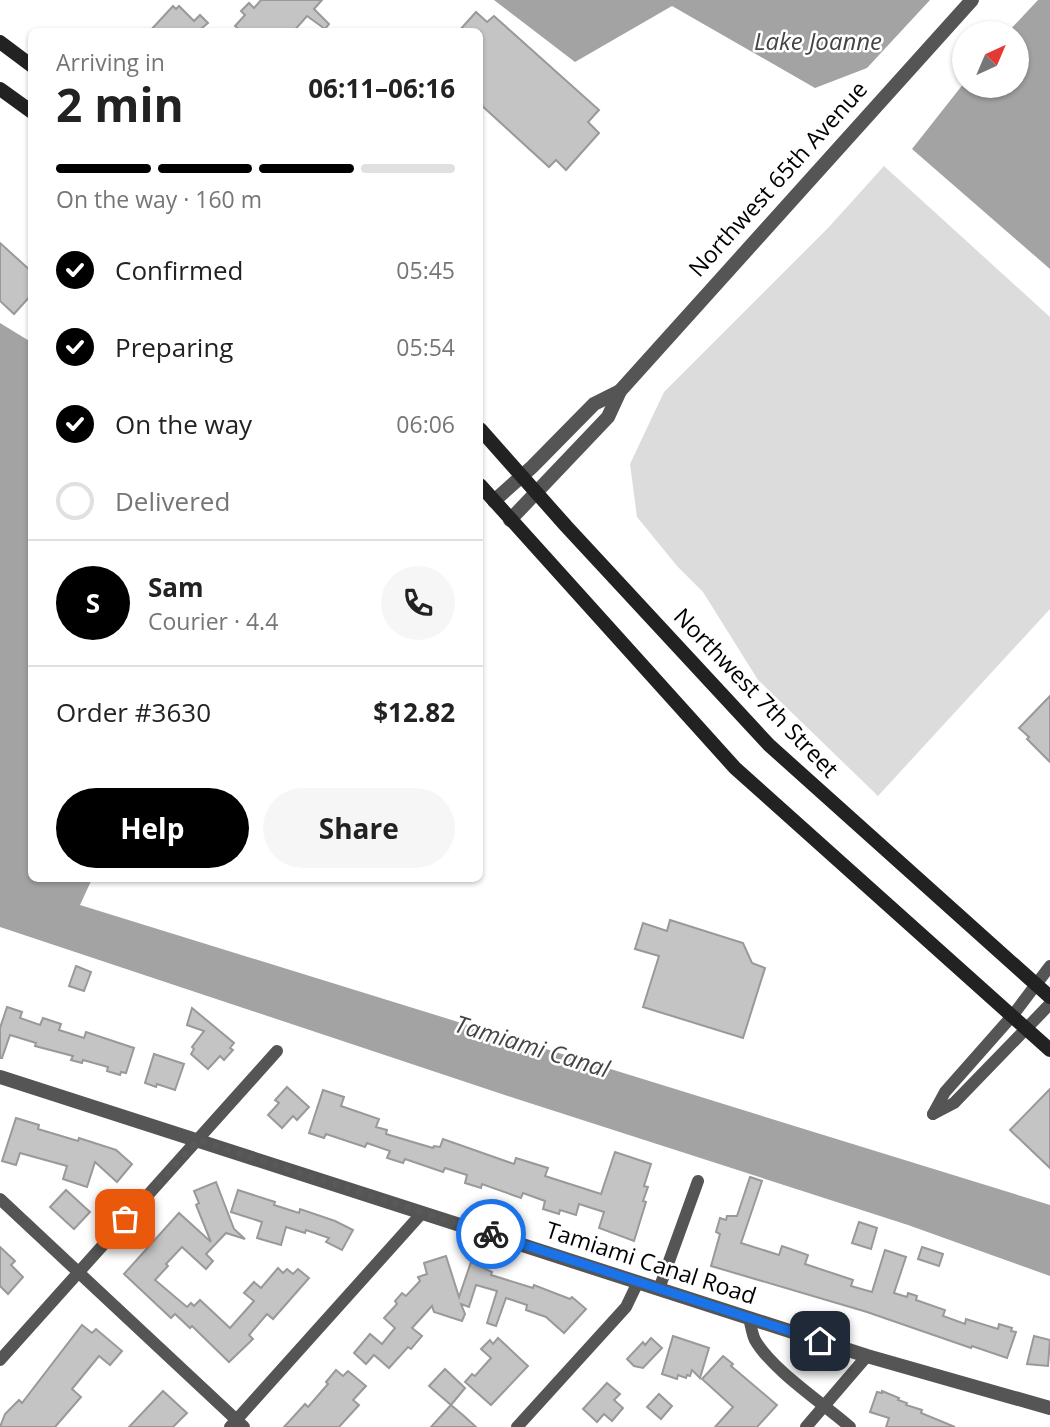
<!DOCTYPE html>
<html lang="en">
<head>
<meta charset="utf-8">
<style>
  body { margin:0; font-family:"Open Sans",sans-serif; background:#f6f6f6; color:#222; height:100vh; display:flex; flex-direction:column; font-size:26px; white-space:nowrap }
  * { box-sizing:border-box; margin:0 }
  p { font-size:23px; color:#767676 }
  .icon { flex:none; width:38px; height:38px; fill:none; stroke:currentColor; stroke-width:2; stroke-linecap:round; stroke-linejoin:round }
  .map { position:relative; flex:1; overflow:hidden }
  .drawer { position:absolute; left:28px; top:28px; width:455px; height:854px; display:flex; flex-direction:column; background:#fff; border-radius:10px; box-shadow:0 2px 5px #0004 }
  .drawer>* { flex:none }
  .needle { width:46px; rotate:44deg }
  .tools { position:absolute; left:952px; top:21px; display:grid; gap:14px }
  .tools a { display:grid; place-items:center; width:77px; height:77px; border-radius:50%; background:#fff; box-shadow:0 2px 5px #0004; font-size:35px }
  .pin { position:absolute; display:grid; place-items:center; width:60px; height:60px; color:#fff; margin:-30px; border-radius:14px; box-shadow:0 4px 10px #0006 }
  .courier { position:absolute; display:grid; place-items:center; width:70px; height:70px; margin:-35px; border:5px solid #1a73e8; border-radius:50%; background:#fff; color:#222; box-shadow:0 2px 9px #0007 }
  .head em { font-style:normal; font-weight:700 }
  .head div { display:flex; flex-direction:column-reverse }
  .head { display:flex; align-items:center; justify-content:space-between; height:119px; padding:0 28px }
  h1 { font-size:46px; font-weight:700; line-height:52px }
  .bar { display:grid; grid-template-columns:repeat(4,1fr); gap:10px 7px; align-content:center; height:84px; padding:0 28px }
  .bar i { height:9px; border-radius:5px; background:#e0e0e0 }
  .bar .active { background:#000 }
  .bar p { grid-column:span 4 }
  .line { display:flex; align-items:center; gap:18px; padding:0 28px; border-top:2px solid #e0e0e0 }
  .line div { flex:1 }
  .round { display:grid; place-items:center; flex:none; width:74px; height:74px; border-radius:37px; background:#f6f6f6 }
  ol { padding:0 28px; list-style:none }
  li { display:flex; align-items:center; gap:21px; height:77px }
  li p { margin-inline-start:auto }
  li .icon { padding:7px; border-radius:50%; background:#000; color:#fff; stroke-width:4 }
  li:last-child { color:#767676 }
  li i { width:38px; height:38px; border:4px solid #e0e0e0; border-radius:50% }
  .button { display:flex; gap:14px; margin-top:auto; padding:14px 28px }
  .button a { flex:1; height:80px; border-radius:42px; background:#000; color:#fff; font-size:28px; font-weight:700; line-height:80px; text-align:center }
  .button a+a { background:#f6f6f6; color:#222 }
  .map>svg:first-child { display:block }
  .green { fill:#dcdcdc }
  .water { fill:#a3a3a3 }
  .building { fill:#c4c4c4; stroke:#999; stroke-width:2 }
  .lines { fill:none; stroke-linecap:round; stroke-linejoin:round }
  .minor { stroke:#555; stroke-width:12 }
  .tertiary { stroke:#555; stroke-width:14 }
  .secondary { stroke:#222; stroke-width:14 }
  .done { stroke:#595959; stroke-width:7; stroke-dasharray:0 12.6 }
  .route { stroke:#1a73e8; stroke-width:9 }
  .labels { text-anchor:middle; stroke-width:5; stroke-linejoin:round; paint-order:stroke }
  .street-label { font-size:23px; fill:#000; stroke:#fff }
  .water-label { font-size:24px; font-style:italic; fill:#444; stroke:#fff }
</style>
</head>
<body>
<div class="map">
<svg width="1050" height="1427" viewBox="0 0 1050 1427">
  <rect width="100%" height="100%" fill="#fff"/>
  <path class="green" d="M884 166 1050 317V609L878 796 758 680 703 592 677 566 637 517 630 464 664 392 829 227Z"/>
  <g class="water">
    <path d="M494 0H930L867 68 815 88 672 6 575 62Z"/>
    <path d="M1038 0H1050V269L912 149 964 83V86H1017V33H1007Z"/>
    <path d="M0 323 31 342 32 878 92 879 80 905 1050 1205V1276L908 1225 514 1098 0 927Z"/>
  </g>
  <g class="building">
    <path d="M261 0H322L314 9 329 24 325 29 307 16 293 32H242L235 26 245 15 241 11 249 3 254 8Z"/>
    <path d="M173 6 176 9 179 6 194 21 200 15 208 23 202 28 206 32H149Z"/>
    <path d="M476 12 487 22 494 16 599 110 588 122 599 133 566 170 556 160 549 167 480 104V32H458Z"/>
    <path d="M0 243 32 272V294L14 314 0 301Z"/>
    <path d="M1050 696V762L1027 739 1029 737 1019 728Z"/>
    <path d="M670 920 743 943 752 963 765 968 743 1038 643 1007 659 956 635 949 643 923 667 931Z"/>
    <path d="M76 966 91 972 84 991 69 986Z"/>
    <path d="M7 1007 22 1012 20 1018 40 1025 43 1018 61 1024 59 1030 84 1038 86 1032 134 1048 126 1073 121 1072 120 1075 107 1071 108 1067 83 1060 82 1063 71 1060 73 1056 35 1046 36 1043 10 1035 2 1058H0V1028Z"/>
    <path d="M192 1008 234 1043 230 1048 233 1050 224 1060 220 1056 208 1069 191 1054 194 1049 192 1047 204 1031 187 1025Z"/>
    <path d="M154 1054 184 1064 175 1090 157 1084 156 1087 145 1083Z"/>
    <path d="M287 1087 309 1107 297 1120 293 1116 282 1128 268 1115 279 1103 275 1100Z"/>
    <path d="M1050 1089V1168L1010 1130Z"/>
    <path d="M323 1090 344 1097 341 1106 379 1119 376 1127 387 1130 386 1134 433 1148 434 1146 440 1147 443 1139 514 1164 516 1158 548 1168 545 1176 601 1194 615 1152 651 1164 644 1186 648 1187 643 1201 646 1202 634 1241 599 1228 604 1212 579 1204 576 1215 560 1210 559 1214 543 1209 545 1201 523 1193 521 1198 482 1184 481 1188 465 1183 467 1175 445 1168 443 1172 405 1159 403 1163 387 1158 390 1151 367 1143 365 1147 326 1134 324 1138 309 1133Z"/>
    <path d="M16 1118 39 1125 38 1129 78 1141 79 1138 116 1150 132 1164 117 1182 95 1162 87 1187 63 1179 67 1166 20 1153 16 1165 2 1161Z"/>
    <path d="M750 1177 762 1181 741 1243 779 1255 782 1246 808 1255 805 1264 853 1280 851 1286 872 1292 885 1250 906 1257 894 1293 907 1297 908 1293 917 1296 916 1300 945 1310 943 1316 965 1324 966 1319 998 1329 999 1324 1012 1328 1011 1331 1016 1332 1007 1358 972 1346 971 1348 867 1312 711 1266 720 1234 716 1232 720 1218 726 1220 727 1216H737Z"/>
    <path d="M216 1182 234 1229 245 1239 226 1233 206 1254 213 1261 206 1269 182 1247 166 1264 168 1266 155 1280 187 1307 191 1303 194 1306 200 1300 230 1328 254 1301 244 1293 254 1282 261 1288 278 1268 283 1273 287 1269 293 1274 298 1269 309 1278 273 1319 267 1314 249 1335 253 1339 229 1362 192 1326 190 1328 175 1314 171 1318 124 1274 179 1213 211 1242 196 1205 199 1203 194 1191Z"/>
    <path d="M66 1190 90 1212 74 1229 50 1207Z"/>
    <path d="M238 1190 275 1202 274 1205 299 1213 300 1209 335 1221 353 1230 342 1250 326 1242 329 1238 306 1230 305 1233 286 1227 281 1245 257 1238 262 1222 231 1212Z"/>
    <path d="M859 1222 877 1228 871 1249 852 1243Z"/>
    <path d="M0 1247 15 1261 11 1265 23 1277 8 1294 0 1286Z"/>
    <path d="M922 1247 943 1254 939 1266 918 1259Z"/>
    <path d="M446 1256 459 1297 471 1262 492 1272 491 1275 533 1288 534 1285 570 1299 572 1297 586 1309 564 1333 546 1317 526 1310 527 1305 506 1298 496 1326 487 1323 497 1291 476 1285 469 1307 461 1304 465 1314 462 1321 434 1312 432 1306 412 1328 422 1336 411 1349 408 1347 389 1368 374 1355 366 1364 354 1353 370 1334 382 1344 395 1328 384 1318 397 1304 395 1301 402 1293 406 1296 420 1281 418 1277 427 1274 424 1263Z"/>
    <path d="M82 1325 92 1333 96 1329 122 1351 110 1365 99 1356 72 1389 81 1397 55 1427H0L5 1414 19 1400 22 1403Z"/>
    <path d="M673 1336 709 1348 700 1378 692 1370 690 1376 687 1375 686 1378 678 1375 677 1379 662 1374Z"/>
    <path d="M1034 1336 1050 1340 1048 1366 1027 1364Z"/>
    <path d="M498 1338 528 1366 491 1405 465 1382 472 1374 475 1376 491 1358 481 1349 490 1340 493 1344Z"/>
    <path d="M651 1338 662 1348 643 1368 634 1366 627 1359 643 1342 645 1345Z"/>
    <path d="M723 1356 733 1364 731 1366 777 1405 757 1427H715L733 1407 702 1379Z"/>
    <path d="M445 1369 465 1388 451 1405 429 1386Z"/>
    <path d="M336 1370 343 1376 348 1371 366 1386 353 1400 359 1405 339 1427H284L305 1404 308 1407 328 1384 326 1382Z"/>
    <path d="M607 1383 620 1394 614 1400 623 1408 612 1421 604 1414 597 1422 583 1409Z"/>
    <path d="M163 1391 187 1413 173 1427H129Z"/>
    <path d="M882 1391 899 1398 898 1400 907 1403 906 1405 922 1410 921 1413 955 1427H886L889 1418 870 1412 877 1392 882 1393Z"/>
    <path d="M659 1394 672 1406 661 1419 647 1407Z"/>
    <path d="M451 1405 464 1416 476 1427H431Z"/>
  </g>
  <g class="lines">
    <g class="minor">
      <path d="M933 1114 945 1092 1013 1015 1050 966"/>
      <path d="M933 1114 954 1103 1050 1004"/>
      <path d="M0 1199 244 1427"/>
      <path d="M659 1289 698 1181"/>
      <path d="M749 1318C751 1325 752 1334 755 1340 772 1370 824 1404 850 1427"/>
      <path d="M0 1360 277 1051"/>
      <path d="M230 1427 422 1213"/>
      <path d="M517 1427 626 1307 638 1282"/>
      <path d="M806 1427 867 1356"/>
    </g>
    <g class="tertiary">
      <path d="M494 501 532 467 594 404 620 391"/>
      <path d="M510 520 608 417 620 391 972 0"/>
      <path d="M0 1077 867 1356 1050 1408"/>
    </g>
    <g class="secondary">
      <path d="M0 42 32 66"/>
      <path d="M0 89 32 112"/>
      <path d="M480 429 566 526 769 745 1050 997"/>
      <path d="M480 485 735 768 1050 1050"/>
    </g>
  </g>
  <g class="lines">
    <path class="done" d="M125 1219 198 1140 491 1234"/>
    <path class="route" d="M491 1234 820 1341"/>
  </g>
  <g class="labels">
    <g class="street-label">
      <text transform="translate(778 179) rotate(-48)" y="8">Northwest 65th Avenue</text>
      <text transform="translate(756 693) rotate(46)" y="8">Northwest 7th Street</text>
      <text transform="translate(651 1263) rotate(18)" y="8">Tamiami Canal Road</text>
    </g>
    <g class="water-label">
      <text x="818" y="50">Lake Joanne</text>
      <text transform="translate(532 1047) rotate(17)" y="8">Tamiami Canal</text>
    </g>
  </g>
</svg>
<div class="tools">
<a><svg class="needle" viewBox="-14 -14 28 28"><path d="M0-13l5 13h-10z" fill="#e53935"/><path d="M0 13l5-13h-10z" fill="#767676"/></svg></a>
</div>
<div class="pin" style="left:125px;top:1219px;background:#ea580c"><svg class="icon" aria-label="bag" viewBox="0 0 24 24"><path d="M5 8h14l-1 12H6zM9 8a3 3 0 0 1 6 0"/></svg></div>
<div class="pin" style="left:820px;top:1341px;background:#1f2937"><svg class="icon" aria-label="home" viewBox="0 0 24 24"><path d="M3 11l9-7 9 7M6 9v11h12V9"/></svg></div>
<div class="courier" style="left:491px;top:1234px"><svg class="icon" aria-label="bike" viewBox="0 0 24 24"><circle cx="6" cy="16" r="4"/><circle cx="18" cy="16" r="4"/><path d="M6 16l4-8h5l3 8M10 8l3 8H6M13 5h3"/></svg></div>
<section class="drawer">
<div class="head"><div><h1>2 min</h1><p>Arriving in</p></div><em>06:11–06:16</em></div>
<div class="bar"><i class="active"></i><i class="active"></i><i class="active"></i><i></i><p>On the way · 160 m</p></div>
<ol>
<li><svg class="icon" aria-label="check" viewBox="0 0 24 24"><path d="M5 12l5 5 9-10"/></svg>Confirmed<p>05:45</p></li>
<li><svg class="icon" aria-label="check" viewBox="0 0 24 24"><path d="M5 12l5 5 9-10"/></svg>Preparing<p>05:54</p></li>
<li><svg class="icon" aria-label="check" viewBox="0 0 24 24"><path d="M5 12l5 5 9-10"/></svg>On the way<p>06:06</p></li>
<li><i></i>Delivered</li>
</ol>
<div class="line" style="height:126px"><b class="round" style="background:#000;color:#fff">S</b><div><b>Sam</b><p>Courier · 4.4</p></div><a class="round"><svg class="icon" aria-label="phone" viewBox="0 0 24 24"><path d="M5 4h4l2 5-3 2q2 4 5 5l2-3 5 2v4C11 20 4 13 5 4z"/></svg></a></div>
<div class="line" style="height:91px"><div>Order #3630</div><b>$12.82</b></div>
<div class="button"><a>Help</a><a>Share</a></div>
</section>
</div>
</body>
</html>
